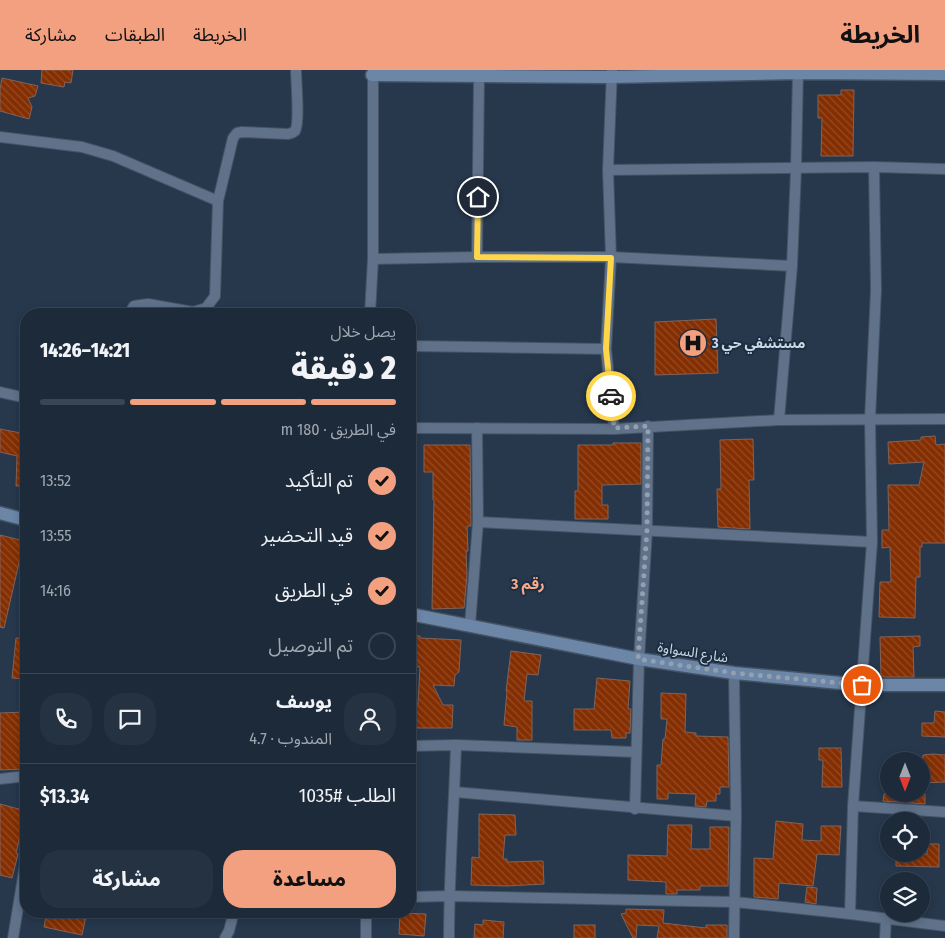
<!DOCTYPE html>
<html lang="ar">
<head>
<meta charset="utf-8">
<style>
  body { margin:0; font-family:"Fira Sans Condensed","Noto Sans Arabic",sans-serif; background:#253242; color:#f1f3f6; direction:rtl; height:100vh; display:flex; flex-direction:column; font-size:19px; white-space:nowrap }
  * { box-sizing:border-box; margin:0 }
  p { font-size:16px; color:#a0a7af }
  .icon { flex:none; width:28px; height:28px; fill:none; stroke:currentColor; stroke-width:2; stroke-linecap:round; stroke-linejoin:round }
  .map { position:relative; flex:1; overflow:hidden; direction:ltr }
  .details { position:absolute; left:20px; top:238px; width:396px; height:610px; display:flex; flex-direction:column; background:#1d2a3a; border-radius:20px; box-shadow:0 2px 8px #0003,0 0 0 1px #3b4654; direction:rtl }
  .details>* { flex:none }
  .needle { width:32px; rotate:180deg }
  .fabs { position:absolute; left:880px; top:682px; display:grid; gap:10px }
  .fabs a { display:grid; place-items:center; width:50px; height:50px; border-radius:50%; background:#1d2a3a; box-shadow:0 2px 8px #0003,0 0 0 1px #3b4654; font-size:25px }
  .pin { position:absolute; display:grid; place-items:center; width:42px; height:42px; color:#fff; margin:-21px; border:2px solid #fff; border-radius:50%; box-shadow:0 1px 5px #0007 }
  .courier { position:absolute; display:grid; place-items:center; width:50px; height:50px; margin:-25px; border:4px solid #ffd54a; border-radius:50%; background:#fff; color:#222; box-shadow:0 1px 6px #0007 }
  .overview em { font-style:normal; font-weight:800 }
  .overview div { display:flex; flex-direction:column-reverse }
  .overview { display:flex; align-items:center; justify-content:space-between; height:85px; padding:0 20px }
  h1 { font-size:32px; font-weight:800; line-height:38px }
  .bar { display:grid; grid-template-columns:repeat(4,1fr); gap:8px 5px; align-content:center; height:60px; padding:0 20px }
  .bar i { height:6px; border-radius:4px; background:#3b4654 }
  .bar .selected { background:#f2a080 }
  .bar p { grid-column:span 4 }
  .line { display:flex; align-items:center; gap:12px; padding:0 20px; border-top:1px solid #3b4654 }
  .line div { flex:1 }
  .round { display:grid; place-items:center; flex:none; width:52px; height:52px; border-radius:20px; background:#253242 }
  ol { padding:0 20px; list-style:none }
  li { display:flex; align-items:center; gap:15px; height:55px }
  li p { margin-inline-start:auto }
  li .icon { padding:5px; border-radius:50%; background:#f2a080; color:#111; stroke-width:4 }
  li:last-child { color:#a0a7af }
  li i { width:28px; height:28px; border:2px solid #3b4654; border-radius:50% }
  .cta { display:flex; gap:10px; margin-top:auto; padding:10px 20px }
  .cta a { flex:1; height:58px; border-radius:20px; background:#f2a080; color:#111; font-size:20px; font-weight:800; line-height:58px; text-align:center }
  .cta a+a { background:#253242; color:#f1f3f6 }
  header { display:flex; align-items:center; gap:30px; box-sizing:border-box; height:70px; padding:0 25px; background:#f2a080; color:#111 }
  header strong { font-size:24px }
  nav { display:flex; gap:28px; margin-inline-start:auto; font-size:18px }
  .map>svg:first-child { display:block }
  .building { fill:url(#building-back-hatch); stroke:#826358 }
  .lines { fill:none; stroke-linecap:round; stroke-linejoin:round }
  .street-casing { stroke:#445365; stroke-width:12 }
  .secondary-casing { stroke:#445365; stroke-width:15 }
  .street { stroke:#5f728a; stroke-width:10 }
  .secondary { stroke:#6c86a8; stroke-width:12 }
  .done { stroke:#93a0b0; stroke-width:5; stroke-dasharray:0 9 }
  .route { stroke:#ffd54a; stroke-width:6 }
  .labels { text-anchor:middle; stroke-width:4; stroke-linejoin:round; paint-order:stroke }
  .poi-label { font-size:14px; font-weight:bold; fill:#cdd8e5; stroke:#1d2e42; text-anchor:start }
  .street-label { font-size:14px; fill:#cdd8e5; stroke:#1d2e42 }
  .neighbourhood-label { font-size:15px; font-weight:bold; fill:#f7aa8c; stroke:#1d2e42 }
</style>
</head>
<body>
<header>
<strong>الخريطة</strong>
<nav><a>الخريطة</a><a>الطبقات</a><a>مشاركة</a></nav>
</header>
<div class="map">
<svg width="945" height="868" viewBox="0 0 945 868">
  <defs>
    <pattern id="building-back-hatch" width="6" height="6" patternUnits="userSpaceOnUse" patternTransform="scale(1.25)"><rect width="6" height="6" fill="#842e01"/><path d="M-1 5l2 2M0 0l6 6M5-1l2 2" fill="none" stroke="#944c26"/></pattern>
  </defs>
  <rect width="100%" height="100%" fill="#27384d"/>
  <g class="building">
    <path d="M42 0H73L71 13 65 12 64 17 41 13Z"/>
    <path d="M2 8 38 16 35 26 28 28 32 37 29 49 0 41V19Z"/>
    <path d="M841 20H854L853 86H821L822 48H818V25H841Z"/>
    <path d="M716 249 718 303 655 305V252Z"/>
    <path d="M0 359 26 364V416H16L17 386 0 382Z"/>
    <path d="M935 366 936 375 945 374V473H922V477H920V507H916L915 548 879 547 880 512H891L890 477 882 478V460H889L888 415H919L924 392 889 394 888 372 921 370V367Z"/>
    <path d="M753 369 754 410H749L750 459 718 457 717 419H721L720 370Z"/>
    <path d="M613 373H641V414L602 415V435H608V449H575V421H578V375H613Z"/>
    <path d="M424 375H470L471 452V456H467L468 481H466L467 505 464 538 432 539 434 430H433V402H424Z"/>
    <path d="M0 465 24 471 4 558 0 557Z"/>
    <path d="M410 565 420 566V568L461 570 459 602 455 605 454 616 433 615 443 635H453L452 658H410V634H418L420 597 410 596Z"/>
    <path d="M920 566V576L913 577 914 607H881L880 567Z"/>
    <path d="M16 568 26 569V609L12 608Z"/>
    <path d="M511 581 541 585 538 605 527 604 524 631H532V670H517V657L504 655 507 621H506Z"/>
    <path d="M597 608 630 611 628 639H631L630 663H626V668H612L611 660H574V639H594Z"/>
    <path d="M661 623 686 624 685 662 696 663V666L728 667 729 717H720V724H716V731H707L706 737 695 736 696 724 668 723V729H657V695H661L663 669H665L667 649H661Z"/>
    <path d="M935 641 945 642V667L922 666V653H934Z"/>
    <path d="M26 642V699L0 700V643Z"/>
    <path d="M819 678H841L842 717H822L823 690H819Z"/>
    <path d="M933 684 945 685V712L921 713V688H923V685Z"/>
    <path d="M884 724H925V734L883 731Z"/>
    <path d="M0 734 26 741 16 783 18 784 12 808 0 805Z"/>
    <path d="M479 744 515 745 516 765H505L503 789H507V792L543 791 544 814 507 816 471 815 472 787 479 788Z"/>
    <path d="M776 751 803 754 802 770 821 771V756H841L839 785 817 784 813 816 779 813 778 829 754 827V788L773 789Z"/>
    <path d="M668 755H692L691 779H710V757H729L728 816H700V820H677V824H666V812L628 810V785L667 786Z"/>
    <path d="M928 774H939V797L896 796V784H927Z"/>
    <path d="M807 817 817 818 816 834 805 832Z"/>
    <path d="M626 839 664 840 663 853 706 858V855H727V868H657L659 856 637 855 636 868H633L621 844 626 843Z"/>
    <path d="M47 841H87L82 865 44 857Z"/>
    <path d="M400 843 426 844 424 866 399 864Z"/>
    <path d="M483 850 504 852 503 868H474L475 854 483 855Z"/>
    <rect x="574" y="855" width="21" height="13"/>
  </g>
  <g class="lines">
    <defs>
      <g id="street">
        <path d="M612 0 608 100 611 187 606 279 614 359"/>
        <path d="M0 67 82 77 113 86 218 131"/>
        <path d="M608 100 874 97 945 99"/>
        <path d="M477 187 479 7"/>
        <path d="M373 189 477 187H611L792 196"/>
        <path d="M129 244 134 236 148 234 193 242 206 238 215 226 218 131 233 68 237 63 242 62 288 64C291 63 293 63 295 61 300 53 296 11 296 0"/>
        <path d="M370 244 373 189V0"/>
        <path d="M410 276 606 279"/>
        <path d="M0 322 26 328"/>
        <path d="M779 350 792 196 796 99 798 0"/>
        <path d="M410 358 614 359 779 350 945 349"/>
        <path d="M478 452 872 472"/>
        <path d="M470 555 478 452 477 358"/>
        <path d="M410 676 456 675 635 682"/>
        <path d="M0 709 26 706"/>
        <path d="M455 722 736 746"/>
        <path d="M853 736 945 742"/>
        <path d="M635 739 639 589 647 461 648 356"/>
        <path d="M410 827 449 826 735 832 850 844 945 856"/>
        <path d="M850 844 853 736 872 472 870 349 876 220 874 97"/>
        <path d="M13 868 26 789"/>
        <path d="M225 868 229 861 234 841"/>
        <path d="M366 868V841"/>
        <path d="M449 868C449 804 454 739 456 675"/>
        <path d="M734 868 736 746 734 603"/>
        <path d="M885 868 886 848"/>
      </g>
      <g id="secondary">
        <path d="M372 5 611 7 798 3 945 4"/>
        <path d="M0 443 26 450"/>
        <path d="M410 544 639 589 734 603 862 615H945"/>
      </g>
    </defs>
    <use href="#street" class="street-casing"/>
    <use href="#secondary" class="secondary-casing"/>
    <use href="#street" class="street"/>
    <use href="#secondary" class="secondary"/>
  </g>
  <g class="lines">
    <path class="done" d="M611 326 614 358 648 356 647 460 638 589 734 603 862 615"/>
    <path class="route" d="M478 127 477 187 611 188 606 279 611 326"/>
  </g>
  <defs>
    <symbol id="hospital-disc" viewBox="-11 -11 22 22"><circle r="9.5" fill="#f2a080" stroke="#1d2e42"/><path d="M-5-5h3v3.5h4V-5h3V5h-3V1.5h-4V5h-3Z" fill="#111"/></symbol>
  </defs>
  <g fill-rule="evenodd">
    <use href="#hospital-disc" x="677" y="257" width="32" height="32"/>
  </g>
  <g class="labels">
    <g class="poi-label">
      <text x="712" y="278">مستشفي حي 3</text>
    </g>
    <g class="street-label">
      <text transform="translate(693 582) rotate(9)" y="5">شارع السواوة</text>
    </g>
    <g class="neighbourhood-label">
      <text x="528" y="519">رقم 3</text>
    </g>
  </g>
</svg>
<div class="fabs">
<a><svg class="needle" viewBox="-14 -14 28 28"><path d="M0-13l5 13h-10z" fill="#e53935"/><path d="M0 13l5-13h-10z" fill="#a0a7af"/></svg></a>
<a><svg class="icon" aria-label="locate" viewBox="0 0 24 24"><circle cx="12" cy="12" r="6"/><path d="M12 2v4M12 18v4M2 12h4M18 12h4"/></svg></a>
<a><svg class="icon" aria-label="layers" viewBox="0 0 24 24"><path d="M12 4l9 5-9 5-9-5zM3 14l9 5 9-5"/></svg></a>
</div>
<div class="pin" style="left:862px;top:615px;background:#ea580c"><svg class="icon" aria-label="bag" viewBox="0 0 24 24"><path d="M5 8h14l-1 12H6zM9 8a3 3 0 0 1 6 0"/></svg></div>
<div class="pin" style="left:478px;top:127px;background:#1f2937"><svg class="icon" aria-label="home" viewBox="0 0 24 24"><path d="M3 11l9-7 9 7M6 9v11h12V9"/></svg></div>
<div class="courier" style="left:611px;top:326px"><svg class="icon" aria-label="car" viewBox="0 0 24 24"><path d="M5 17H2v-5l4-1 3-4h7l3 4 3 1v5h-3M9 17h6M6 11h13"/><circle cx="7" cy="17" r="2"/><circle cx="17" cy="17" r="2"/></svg></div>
<section class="details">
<div class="overview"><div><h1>2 دقيقة</h1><p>يصل خلال</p></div><em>14:21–14:26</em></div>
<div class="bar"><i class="selected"></i><i class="selected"></i><i class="selected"></i><i></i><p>في الطريق · 180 m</p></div>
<ol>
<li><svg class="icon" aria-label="check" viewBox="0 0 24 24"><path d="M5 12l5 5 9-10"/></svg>تم التأكيد<p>13:52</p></li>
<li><svg class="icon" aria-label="check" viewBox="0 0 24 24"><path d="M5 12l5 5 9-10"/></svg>قيد التحضير<p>13:55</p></li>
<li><svg class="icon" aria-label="check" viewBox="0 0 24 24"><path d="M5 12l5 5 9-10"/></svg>في الطريق<p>14:16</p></li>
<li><i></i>تم التوصيل</li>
</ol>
<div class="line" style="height:90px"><a class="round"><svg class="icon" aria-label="person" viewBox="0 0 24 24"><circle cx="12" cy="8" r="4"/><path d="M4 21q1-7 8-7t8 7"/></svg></a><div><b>يوسف</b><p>المندوب · 4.7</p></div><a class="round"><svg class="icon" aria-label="chat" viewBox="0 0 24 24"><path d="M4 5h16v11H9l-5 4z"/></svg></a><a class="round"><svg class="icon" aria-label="phone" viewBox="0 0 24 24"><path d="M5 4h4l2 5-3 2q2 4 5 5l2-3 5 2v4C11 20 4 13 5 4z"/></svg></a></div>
<div class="line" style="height:65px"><div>الطلب #1035</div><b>$13.34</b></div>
<div class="cta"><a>مساعدة</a><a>مشاركة</a></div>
</section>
</div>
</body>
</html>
